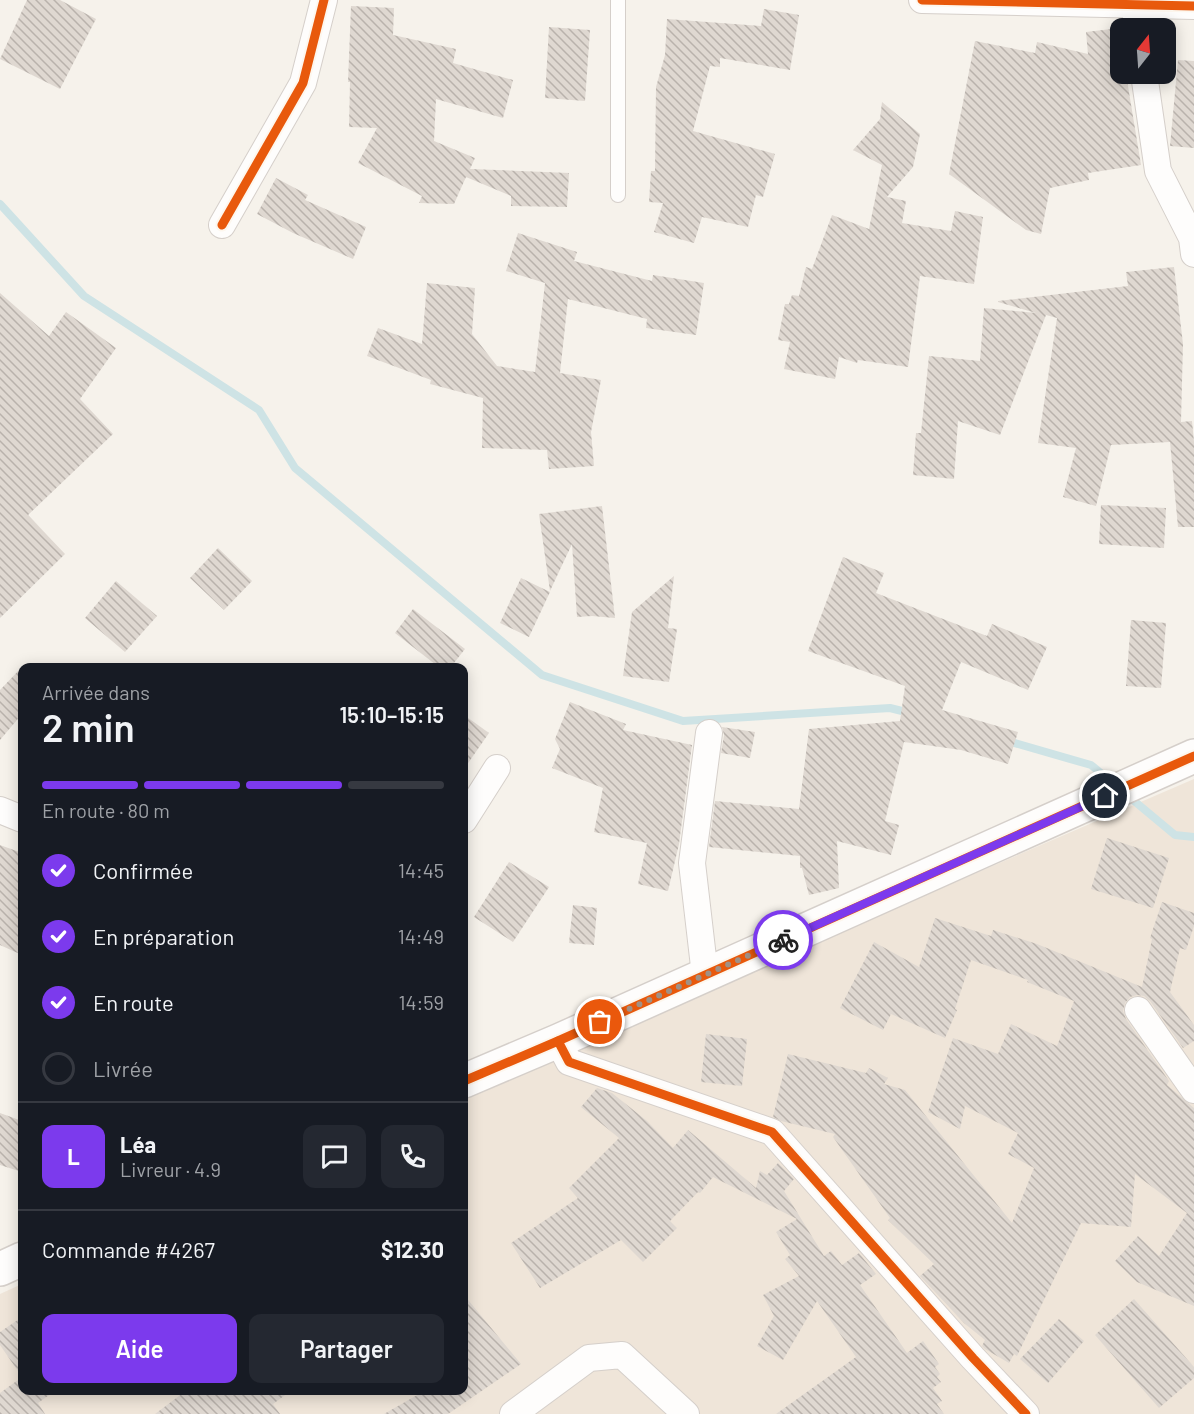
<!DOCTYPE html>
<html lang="fr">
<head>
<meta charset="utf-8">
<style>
  body { margin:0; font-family:Barlow,sans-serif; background:#242831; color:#f1f3f6; height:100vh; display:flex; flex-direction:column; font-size:22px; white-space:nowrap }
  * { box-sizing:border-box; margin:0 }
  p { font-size:20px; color:#9ea1a6 }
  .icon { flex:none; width:33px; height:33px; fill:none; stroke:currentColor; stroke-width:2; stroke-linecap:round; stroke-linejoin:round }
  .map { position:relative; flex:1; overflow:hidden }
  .details { position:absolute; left:18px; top:663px; width:450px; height:732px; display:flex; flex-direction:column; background:#171b24; border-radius:12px; box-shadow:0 3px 15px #0003 }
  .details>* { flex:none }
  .needle { width:39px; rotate:17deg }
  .fabs { position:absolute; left:1110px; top:18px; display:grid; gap:12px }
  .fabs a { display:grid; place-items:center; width:66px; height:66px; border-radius:12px; background:#171b24; box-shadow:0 3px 15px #0003; font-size:30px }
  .pin { position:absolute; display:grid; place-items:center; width:51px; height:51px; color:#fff; margin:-26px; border:3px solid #fff; border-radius:50%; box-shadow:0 2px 6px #0007 }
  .courier { position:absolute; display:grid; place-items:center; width:60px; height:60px; margin:-30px; border:4px solid #7c3aed; border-radius:50%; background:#fff; color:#222; box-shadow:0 2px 8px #0007 }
  .head em { font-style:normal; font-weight:600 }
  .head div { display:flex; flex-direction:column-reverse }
  .head { display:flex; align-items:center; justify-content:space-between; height:102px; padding:0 24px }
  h1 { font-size:39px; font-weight:600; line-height:45px }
  .bar { display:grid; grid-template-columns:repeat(4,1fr); gap:9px 6px; align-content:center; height:72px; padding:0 24px }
  .bar i { height:8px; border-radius:4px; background:#363941 }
  .bar .current { background:#7c3aed }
  .bar p { grid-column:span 4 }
  .line { display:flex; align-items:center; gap:15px; padding:0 24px; border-top:2px solid #363941 }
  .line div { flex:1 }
  .round { display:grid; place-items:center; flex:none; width:63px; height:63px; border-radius:12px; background:#242831 }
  ol { padding:0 24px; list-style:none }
  li { display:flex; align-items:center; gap:18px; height:66px }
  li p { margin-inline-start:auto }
  li .icon { padding:6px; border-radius:50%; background:#7c3aed; color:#fff; stroke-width:4 }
  li:last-child { color:#9ea1a6 }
  li i { width:33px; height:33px; border:3px solid #363941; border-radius:50% }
  .cta { display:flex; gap:12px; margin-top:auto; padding:12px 24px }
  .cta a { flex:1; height:69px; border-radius:12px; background:#7c3aed; color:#fff; font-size:24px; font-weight:600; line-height:69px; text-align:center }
  .cta a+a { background:#242831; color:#f1f3f6 }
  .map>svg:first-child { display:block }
  .residential { fill:#efe5d9 }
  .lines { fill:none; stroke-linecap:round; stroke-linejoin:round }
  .stream { stroke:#cee3e5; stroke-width:8 }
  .building { fill:url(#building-back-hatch) }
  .service-casing { stroke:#d5cfca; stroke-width:16 }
  .minor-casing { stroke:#d5cfca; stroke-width:28 }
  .tertiary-casing { stroke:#d5cfca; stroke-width:36 }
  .service { stroke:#fefdfc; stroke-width:14 }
  .minor { stroke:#fefdfc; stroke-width:26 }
  .tertiary { stroke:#fefdfc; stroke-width:33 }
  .cycleway-casing { stroke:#fdf7ee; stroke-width:13 }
  .cycleway { stroke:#e8590c; stroke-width:9 }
  .done { stroke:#a09085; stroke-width:6; stroke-dasharray:0 10.8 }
  .route { stroke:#7c3aed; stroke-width:8 }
</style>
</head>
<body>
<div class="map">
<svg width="1194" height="1414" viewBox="0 0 1194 1414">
  <defs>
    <pattern id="building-back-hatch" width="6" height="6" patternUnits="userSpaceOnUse" patternTransform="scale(1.5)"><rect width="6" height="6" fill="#dfd8d1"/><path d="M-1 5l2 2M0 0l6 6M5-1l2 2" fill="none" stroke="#b9b2ac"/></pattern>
  </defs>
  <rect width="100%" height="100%" fill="#f6f2eb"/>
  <path class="residential" d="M1194 779V1414H0V1294L22 1284V1390H464V1094Z"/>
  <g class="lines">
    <g class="stream">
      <path d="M0 204 84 296 259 410 295 468 542 675 683 721 890 708 910 713"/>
      <path d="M1004 740 1091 765 1113 783"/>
      <path d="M1127 795 1175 835 1194 837"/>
    </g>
  </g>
  <g class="building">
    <path d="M27 0H60L96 19 60 89 0 59Z"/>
    <path d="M351 6 394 8 393 35 456 49 453 63 513 80 503 118 436 99 434 141 475 158 470 169 569 173 567 207 511 206V196L466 177 454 204 419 203 422 196 358 163 377 128 349 127 350 82H348Z"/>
    <path d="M764 9 799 15 790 70 720 58V67L710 66 693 131 775 154 763 197 756 195 748 227 702 217 694 243 654 232 663 203 649 202 651 171H655L656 87 665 55 667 19 761 26Z"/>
    <path d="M549 27 590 30 585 101 545 98Z"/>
    <path d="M1120 28V74H1126L1141 165 1088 173 1089 180 1050 188 1041 234 1026 230 949 174 975 41 1035 53 1037 42 1088 54 1086 32Z"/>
    <path d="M1178 60 1194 61V148L1170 146Z"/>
    <path d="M882 102 920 134 913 167 887 197 906 201 902 223 951 231 955 211 983 217 974 284 920 276 908 367 858 360 857 363 839 357 835 379 784 369 790 342 778 340 785 304H789L792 295 799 296 806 267 812 269 832 215 869 229 882 165 853 150 880 119Z"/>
    <path d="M276 178 308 195 305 200 366 227 353 259 293 233 257 214Z"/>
    <path d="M518 233 577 252 574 261 652 281 653 275 704 283 696 335 646 328 647 319 568 299 560 373 601 380 591 432 594 466 549 469 547 450 482 448 483 398 430 384 431 380 367 356 378 328 422 344 427 283 475 288 472 334 497 366 535 372 545 283 506 271Z"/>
    <path d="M1174 267 1183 344 1181 422 1192 421 1194 442V527H1178L1170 442 1111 445 1096 506 1063 497 1076 448 1038 443 1057 318 1046 315 1000 435 958 421 954 479 913 475 916 433H921L929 356 980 361 984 308 1036 313 998 302V301L1128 286 1126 272Z"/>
    <path d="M0 293 49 336 66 312 116 348 80 399 113 434 28 515 65 554 0 618Z"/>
    <path d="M1101 505 1166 508 1164 548 1099 544Z"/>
    <path d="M602 506 615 618 592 616 577 617 572 544 550 591 539 514Z"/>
    <path d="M218 548 252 581 224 610 190 578Z"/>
    <path d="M843 557 884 573 876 593 987 636 992 624 1047 647 1028 690 961 662 942 710 1018 732 1008 764 961 750 904 742 885 821 899 825 891 855 837 841 839 888 809 895 802 868H800V856L709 847 715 801 799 809 809 729 900 721 905 686 808 651Z"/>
    <path d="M674 576 668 628 677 629 669 682 623 676 632 612Z"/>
    <path d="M521 578 550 592 529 637 500 623Z"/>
    <path d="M116 581 157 616 125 652 85 618Z"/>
    <path d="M413 609 465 649 450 668H440L395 633Z"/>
    <path d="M1131 620 1166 623 1161 688 1126 686Z"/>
    <path d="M22 667V714L0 740V690Z"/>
    <path d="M570 702 626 724 623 730 692 745 679 844 668 891 638 884 647 843 594 832 603 788 552 768 560 749 555 739Z"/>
    <path d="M464 715 489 733 464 769Z"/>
    <path d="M722 727 755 732 750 758 721 753 724 735Z"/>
    <path d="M1107 838 1169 858 1153 908 1091 889Z"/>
    <path d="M0 845 22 853V955L0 945Z"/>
    <path d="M509 862 549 887 513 942 474 917Z"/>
    <path d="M1162 902 1194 913V926L1186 950 1180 948 1170 992 1194 1025V1041L1183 1048 1150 1001 1144 996 1137 995 1130 997 1125 1003 1123 1011 1126 1019 1169 1081 1167 1085 1194 1108V1306L1137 1282 1115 1261 1138 1236 1159 1256 1187 1213 1135 1174 1131 1227 1081 1223 1017 1356 1014 1354 1009 1363 985 1349 982 1346 985 1340 964 1323 920 1276 934 1264 888 1220 890 1218 833 1137 835 1134 781 1121 773 1117 788 1054 866 1073 869 1068 888 1078 884 1084 905 1090 1012 1223 1034 1168 1008 1154 1018 1133 965 1106 960 1129 928 1112 953 1038 998 1054 1011 1024 1057 1046 1074 1001 1027 982 1028 980 971 960 955 1009 957 1010 945 1038 891 1014 883 1030 840 1008 874 942 919 967 935 918 991 936 993 930 1037 944 1142 987 1152 939 1150 938Z"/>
    <path d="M573 905 597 908 594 945 569 943Z"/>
    <path d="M706 1034 747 1039 742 1086 701 1082Z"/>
    <path d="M597 1088 612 1093 647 1121 673 1148 688 1130 756 1188 760 1171 767 1175 778 1163 794 1179 784 1191 824 1256 831 1251 842 1265 859 1253 876 1274 860 1285 907 1353 923 1341 939 1364 935 1367 940 1374 937 1377 941 1382 933 1388 942 1401 937 1404 944 1414H776L856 1357 817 1301 783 1360 757 1346 774 1316 763 1295 799 1276 785 1259 790 1255 776 1232 797 1219 713 1177 700 1193 698 1192 670 1221 677 1228 643 1262 621 1240 540 1288 511 1243 578 1198 569 1188 619 1138 581 1107Z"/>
    <path d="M0 1113 22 1121V1172L0 1165Z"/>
    <path d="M464 1295 521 1364 448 1414H384L426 1390H464Z"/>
    <path d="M1134 1299 1194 1367V1378L1159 1408 1095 1335Z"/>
    <path d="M22 1317V1390H56L38 1403 45 1414H0V1393L22 1377 0 1345V1332Z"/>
    <path d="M1059 1319 1084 1341 1048 1383 1020 1359Z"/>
    <path d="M187 1390H292L273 1404 280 1414H155Z"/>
  </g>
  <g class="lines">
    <defs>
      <path id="service" d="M618 195V0"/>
      <g id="minor">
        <path d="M922 0 1194 6"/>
        <path d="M1134 4 1138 28"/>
        <path d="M1144 74 1158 171 1192 238 1194 254"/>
        <path d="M222 225 303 83 324 0"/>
        <path d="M0 810 22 819"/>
        <path d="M464 820 497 768"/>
        <path d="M705 975 692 863 709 733"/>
        <path d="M1138 1010 1194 1090"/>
        <path d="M558 1041 569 1062 772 1132 973 1358 1026 1414"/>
        <path d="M513 1414 589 1358 622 1355 686 1414"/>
      </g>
      <g id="tertiary">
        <path d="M464 1081 558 1041 1194 756"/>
        <path d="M0 1269 22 1259"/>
      </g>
    </defs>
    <use href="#service" class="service-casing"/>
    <use href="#minor" class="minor-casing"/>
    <use href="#tertiary" class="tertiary-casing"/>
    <use href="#service" class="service"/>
    <use href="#minor" class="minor"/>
    <use href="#tertiary" class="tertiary"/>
    <defs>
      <g id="cycleway">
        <path d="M922 0 1194 6"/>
        <path d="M222 225 303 83 324 0"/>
        <path d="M558 1041 569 1062 772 1132 973 1358 1026 1414"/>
        <path d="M464 1081 558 1041 1194 756"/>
      </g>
    </defs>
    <use href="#cycleway" class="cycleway-casing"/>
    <use href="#cycleway" class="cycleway"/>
  </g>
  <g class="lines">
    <path class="done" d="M600 1022 783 940"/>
    <path class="route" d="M783 940 1105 796"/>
  </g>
</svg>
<div class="fabs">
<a><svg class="needle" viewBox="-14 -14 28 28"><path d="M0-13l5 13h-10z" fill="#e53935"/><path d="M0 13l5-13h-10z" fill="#9ea1a6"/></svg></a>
</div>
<div class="pin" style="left:600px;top:1022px;background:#ea580c"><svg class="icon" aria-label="bag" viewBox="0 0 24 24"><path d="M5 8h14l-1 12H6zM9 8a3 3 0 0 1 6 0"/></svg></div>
<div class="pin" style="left:1105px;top:796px;background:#1f2937"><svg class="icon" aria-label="home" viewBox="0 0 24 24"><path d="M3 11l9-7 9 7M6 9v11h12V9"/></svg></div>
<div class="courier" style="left:783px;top:940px"><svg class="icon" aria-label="bike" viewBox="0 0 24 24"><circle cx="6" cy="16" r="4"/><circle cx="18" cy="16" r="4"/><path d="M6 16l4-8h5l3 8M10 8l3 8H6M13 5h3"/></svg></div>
<section class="details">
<div class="head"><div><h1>2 min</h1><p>Arrivée dans</p></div><em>15:10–15:15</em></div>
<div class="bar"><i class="current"></i><i class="current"></i><i class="current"></i><i></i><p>En route · 80 m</p></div>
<ol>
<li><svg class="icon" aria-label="check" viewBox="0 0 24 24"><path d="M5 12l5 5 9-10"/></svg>Confirmée<p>14:45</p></li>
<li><svg class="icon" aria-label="check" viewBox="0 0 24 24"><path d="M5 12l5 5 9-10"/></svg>En préparation<p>14:49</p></li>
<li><svg class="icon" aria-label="check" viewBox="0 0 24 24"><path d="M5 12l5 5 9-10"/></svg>En route<p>14:59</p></li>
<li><i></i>Livrée</li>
</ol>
<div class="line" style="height:108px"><b class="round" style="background:#7c3aed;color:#fff">L</b><div><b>Léa</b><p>Livreur · 4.9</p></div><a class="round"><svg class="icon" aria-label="chat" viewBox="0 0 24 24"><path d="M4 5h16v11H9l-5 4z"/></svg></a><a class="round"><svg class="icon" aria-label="phone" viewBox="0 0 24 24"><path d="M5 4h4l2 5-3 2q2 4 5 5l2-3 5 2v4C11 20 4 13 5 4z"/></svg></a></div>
<div class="line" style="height:78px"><div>Commande #4267</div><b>$12.30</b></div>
<div class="cta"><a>Aide</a><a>Partager</a></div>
</section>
</div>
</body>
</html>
